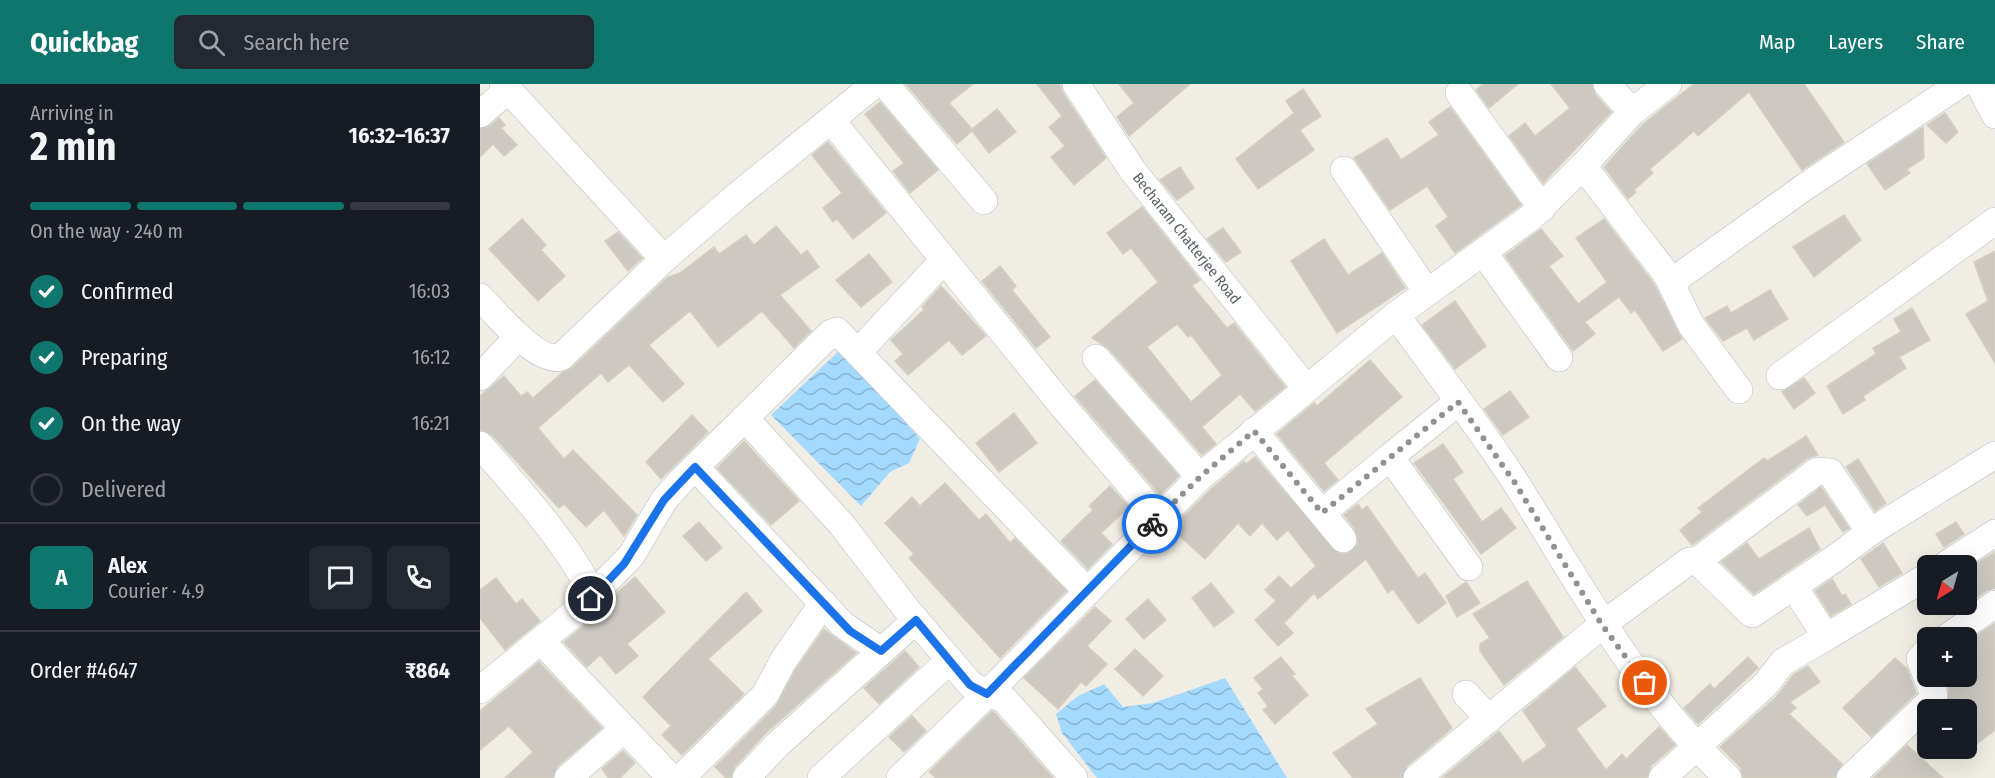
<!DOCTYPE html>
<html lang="en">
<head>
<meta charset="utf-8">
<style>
  body { margin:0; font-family:"Fira Sans Condensed",sans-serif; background:#242831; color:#f1f3f6; height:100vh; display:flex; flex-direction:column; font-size:22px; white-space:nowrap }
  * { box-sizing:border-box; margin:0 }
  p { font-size:20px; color:#9ea1a6 }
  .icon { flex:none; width:33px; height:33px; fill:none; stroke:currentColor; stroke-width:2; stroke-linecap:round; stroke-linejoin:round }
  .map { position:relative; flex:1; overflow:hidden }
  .details { display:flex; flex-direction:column; background:#171b24; width:480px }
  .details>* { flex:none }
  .needle { width:39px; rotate:217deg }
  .tools { position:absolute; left:1437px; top:471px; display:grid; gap:12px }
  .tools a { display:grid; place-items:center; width:60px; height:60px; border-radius:9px; background:#171b24; box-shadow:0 6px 24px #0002; font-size:30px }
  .pin { position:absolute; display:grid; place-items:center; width:51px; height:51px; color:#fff; margin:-26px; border:3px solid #fff; border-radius:50%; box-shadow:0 2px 6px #0007 }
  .courier { position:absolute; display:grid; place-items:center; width:60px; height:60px; margin:-30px; border:4px solid #1a73e8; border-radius:50%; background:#fff; color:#222; box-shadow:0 2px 8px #0007 }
  .headline em { font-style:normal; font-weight:700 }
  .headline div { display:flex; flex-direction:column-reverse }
  .headline { display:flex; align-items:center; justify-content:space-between; height:102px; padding:0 30px }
  h1 { font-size:39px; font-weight:700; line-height:45px }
  .bar { display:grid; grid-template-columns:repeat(4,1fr); gap:9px 6px; align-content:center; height:72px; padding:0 30px }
  .bar i { height:8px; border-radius:4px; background:#363941 }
  .bar .on { background:#0f766e }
  .bar p { grid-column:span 4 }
  .line { display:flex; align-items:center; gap:15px; padding:0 30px; border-top:2px solid #363941 }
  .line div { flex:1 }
  .round { display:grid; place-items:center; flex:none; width:63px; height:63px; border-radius:9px; background:#242831 }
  ol { padding:0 30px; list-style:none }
  li { display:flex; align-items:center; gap:18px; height:66px }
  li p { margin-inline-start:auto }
  li .icon { padding:6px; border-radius:50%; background:#0f766e; color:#fff; stroke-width:4 }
  li:last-child { color:#9ea1a6 }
  li i { width:33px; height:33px; border:3px solid #363941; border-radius:50% }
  header { display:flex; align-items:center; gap:36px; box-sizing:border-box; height:84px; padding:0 30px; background:#0f766e; color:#fff }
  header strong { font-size:28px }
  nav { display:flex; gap:33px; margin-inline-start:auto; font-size:21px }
  .search { width:420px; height:54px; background:#242831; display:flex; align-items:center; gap:15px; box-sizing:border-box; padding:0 21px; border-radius:9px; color:#9ea1a6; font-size:22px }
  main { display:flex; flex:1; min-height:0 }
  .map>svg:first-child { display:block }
  .water { fill:url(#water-waves) }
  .building { fill:#cdc9c2; stroke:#d5cec1; stroke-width:1.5; fill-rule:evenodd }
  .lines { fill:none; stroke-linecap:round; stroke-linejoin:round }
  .street-casing { stroke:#b6babf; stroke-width:28 }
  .street { stroke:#fff; stroke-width:27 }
  .done { stroke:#8f9192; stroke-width:6; stroke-dasharray:0 10.8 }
  .route { stroke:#1a73e8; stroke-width:8 }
  .labels { text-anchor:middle; stroke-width:6; stroke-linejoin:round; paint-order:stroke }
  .street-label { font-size:15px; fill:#5b6066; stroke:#fff }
</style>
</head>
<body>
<header>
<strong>Quickbag</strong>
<div class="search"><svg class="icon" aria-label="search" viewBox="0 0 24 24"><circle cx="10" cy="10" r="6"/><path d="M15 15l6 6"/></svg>Search here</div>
<nav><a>Map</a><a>Layers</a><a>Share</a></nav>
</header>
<main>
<section class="details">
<div class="headline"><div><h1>2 min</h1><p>Arriving in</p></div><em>16:32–16:37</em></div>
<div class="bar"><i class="on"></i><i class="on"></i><i class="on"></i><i></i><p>On the way · 240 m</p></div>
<ol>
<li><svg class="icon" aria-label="check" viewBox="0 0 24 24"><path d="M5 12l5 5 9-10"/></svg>Confirmed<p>16:03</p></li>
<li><svg class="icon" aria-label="check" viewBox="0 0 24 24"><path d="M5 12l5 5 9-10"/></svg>Preparing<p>16:12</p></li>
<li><svg class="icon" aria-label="check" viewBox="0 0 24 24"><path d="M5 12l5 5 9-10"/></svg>On the way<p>16:21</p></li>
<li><i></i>Delivered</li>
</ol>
<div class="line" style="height:108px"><b class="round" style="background:#0f766e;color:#fff">A</b><div><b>Alex</b><p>Courier · 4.9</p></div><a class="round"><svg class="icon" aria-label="chat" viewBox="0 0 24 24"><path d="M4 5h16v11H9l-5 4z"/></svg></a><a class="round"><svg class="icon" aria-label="phone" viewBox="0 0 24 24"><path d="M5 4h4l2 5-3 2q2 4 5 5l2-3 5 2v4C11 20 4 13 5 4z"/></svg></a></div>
<div class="line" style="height:78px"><div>Order #4647</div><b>₹864</b></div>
</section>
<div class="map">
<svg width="1515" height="694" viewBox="0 0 1515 694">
  <defs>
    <pattern id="water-waves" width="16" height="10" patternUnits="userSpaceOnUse" patternTransform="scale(1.5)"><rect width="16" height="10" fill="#a4daff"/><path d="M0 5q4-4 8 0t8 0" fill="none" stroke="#89b4d2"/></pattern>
  </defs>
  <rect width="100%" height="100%" fill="#f0ede4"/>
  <g class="water">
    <path d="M361 265 440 355 429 379 410 388 381 422 291 331Z"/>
    <path d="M745 594 807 694H617L582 649 576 630 598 612 624 600 643 623 673 619Z"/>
  </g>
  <g class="building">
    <path d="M426 0H493L469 19 492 45 517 25 536 48 509 69 492 47 477 60Z"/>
    <path d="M557 0H580L583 9 626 74 594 101 571 73 585 62 569 43 582 32Z"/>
    <path d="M639 0H710L649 52 637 33 654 19Z"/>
    <path d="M1003 0H1038L1009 24 996 6Z"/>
    <path d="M1071 0H1112L1115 10 1131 28 1063 99 1029 52 1045 39 1055 52 1090 24Z"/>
    <path d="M1214 0H1324L1364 58 1322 86 1269 8 1218 52 1214 47 1170 85 1173 89 1154 106 1156 108 1148 115 1124 83 1163 40Z"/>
    <path d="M823 5 841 32 820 46 834 66 778 105 756 75 814 29 806 17Z"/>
    <path d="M400 18 458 86 430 109 413 87 424 79 385 30Z"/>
    <path d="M970 23 1041 121 975 169 956 142 968 133 947 102 910 126 874 74 907 54 921 76 959 51 949 38Z"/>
    <path d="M1465 29 1478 48 1466 59 1447 41Z"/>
    <path d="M19 34 25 41 21 44 37 61 24 72 13 60 0 73V45L10 42Z"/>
    <path d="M1443 43 1444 74 1427 85 1430 89 1405 106 1387 80Z"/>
    <path d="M348 58 406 129 373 155 357 135 353 138 343 124 362 109 332 71Z"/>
    <path d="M700 83 714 104 697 116 680 96Z"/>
    <path d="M662 123 720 196 712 202 747 244 754 239 805 303 775 327 760 310 722 343 736 360 722 371 628 264 612 254 678 198 651 164 643 170 627 149ZM697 240 708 253 711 251 742 291 711 318 667 263Z"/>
    <path d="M1364 131 1381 156 1334 193 1313 163Z"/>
    <path d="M42 135 66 161 61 166 85 192 58 217 9 165Z"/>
    <path d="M1124 135 1174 200 1202 255 1183 267 1155 226 1151 229 1139 213 1105 238 1115 250 1093 267 1025 172 1061 145 1083 172 1069 182 1098 220 1127 198 1096 154Z"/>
    <path d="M296 142 321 171 327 166 339 183 300 211 331 247 314 264 282 227 238 263 210 227 169 261 204 300 183 318 149 281 128 298 121 289 58 344 84 375 93 366 157 431 144 452 124 426 106 443 84 420 79 424 12 351 0 346V312L24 292 41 312 47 308 53 314 83 288 92 284 188 193 200 189 234 163 239 170 266 151 274 161Z"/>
    <path d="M743 144 761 168 746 178 727 155Z"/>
    <path d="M138 148 162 174 148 187 125 157Z"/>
    <path d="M844 155 868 191 902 169 925 204 857 249 811 177Z"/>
    <path d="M1515 167V279L1486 230 1508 217 1494 178Z"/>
    <path d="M389 170 412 198 381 223 356 196Z"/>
    <path d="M520 182 536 202 532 206 570 253 556 264 502 197Z"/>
    <path d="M461 202 506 252 482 271 469 256 428 291 415 277 423 270 411 256 444 226 442 223Z"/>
    <path d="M1290 206 1308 235 1274 256 1267 244 1243 257 1225 234 1247 222 1251 229Z"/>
    <path d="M975 217 1006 262 975 285 942 241Z"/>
    <path d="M1432 224 1450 256 1419 273 1426 284 1383 312 1385 316 1363 330 1347 302 1396 270 1393 264 1421 248 1414 235Z"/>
    <path d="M890 276 922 313 844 379 858 396 844 407 797 350 834 319 837 322Z"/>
    <path d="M1324 294 1335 309 1314 325 1302 308Z"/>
    <path d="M615 296 699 392 680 411 595 312Z"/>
    <path d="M1030 307 1049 333 1023 351 1004 325Z"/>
    <path d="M534 329 557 359 519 388 496 359Z"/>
    <path d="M212 331 228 348 181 395 166 378Z"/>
    <path d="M1326 352 1338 371 1328 374 1212 461 1200 446 1222 428 1218 424 1284 374 1287 377Z"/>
    <path d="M264 357 319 417 291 441 237 384Z"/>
    <path d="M963 360 983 388 973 395 1002 438 1021 424 1036 444 1001 470 934 379Z"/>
    <path d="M775 373 857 469 866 470 878 460 875 445 864 431 878 420 882 426 887 422 938 494 945 489 966 519 938 540 913 505 908 509 886 475 838 515 834 509 804 539 813 549 798 562 775 536 796 517 785 506 799 492 811 504 836 482 808 446 797 456 782 439 770 452 758 439 725 475 694 447 697 444 695 441 731 405 764 377 766 380Z"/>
    <path d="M1378 375 1406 419 1395 427 1366 383Z"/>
    <path d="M465 399 499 436 506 430 530 459 535 454 586 507 520 574 429 474 434 470 405 439 432 413 440 422Z"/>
    <path d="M630 402 649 423 621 449 632 460 608 485 581 457 613 426 609 422Z"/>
    <path d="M1341 403 1369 444 1363 448 1345 421 1327 432 1318 421Z"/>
    <path d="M219 438 242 464 226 477 203 452Z"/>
    <path d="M1476 438 1484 450 1464 463 1456 450Z"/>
    <path d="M1329 444 1340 465 1274 510 1241 478 1267 459 1279 475Z"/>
    <path d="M1403 459 1422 489 1399 503 1381 475Z"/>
    <path d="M1515 468V504L1506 507 1486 521V486Z"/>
    <path d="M155 493 185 528 147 560 158 572 136 590 120 571 107 583 84 558 129 521 127 518Z"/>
    <path d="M16 494 36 520 42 515 60 537 25 566 0 534V506Z"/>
    <path d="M1352 495 1362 512 1365 510 1371 520 1351 532 1335 507Z"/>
    <path d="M1047 497 1083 553 1024 601 1000 567V560L1010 554 993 530Z"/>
    <path d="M986 498 1000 519 977 533 966 512Z"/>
    <path d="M731 499 754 528 734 543 712 514Z"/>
    <path d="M266 508 282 527 228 575 264 610 202 671 182 651 191 642 163 613Z"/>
    <path d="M668 515 686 536 664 555 646 535Z"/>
    <path d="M615 523 631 537 607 562 627 580 606 602 601 598 578 625 544 594Z"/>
    <path d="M1515 539V646L1486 668V626H1469L1467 622 1469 606 1464 592H1486V559Z"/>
    <path d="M344 545 376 569 286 649 255 683 251 694H246L235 683 296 622 316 585Z"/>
    <path d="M655 565 683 592 663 612 635 585Z"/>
    <path d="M425 567 439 583 399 620 384 604Z"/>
    <path d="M801 573 815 590 812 592 828 611 795 640 783 626 788 622 778 609 783 605 774 594Z"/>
    <path d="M1268 573 1278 584 1218 640 1204 624 1230 600 1234 605Z"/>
    <path d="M1415 574 1427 585 1436 609 1391 653 1363 624Z"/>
    <path d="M59 578 122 644 78 682 73 694H25L53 668 29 642 0 666V627Z"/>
    <path d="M1328 582 1340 598 1310 618 1316 624 1309 630 1362 680 1355 694H1263L1260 683 1240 663 1296 613 1314 590Z"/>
    <path d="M1095 583 1126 622 1096 645 1126 686 1142 670 1146 675 1179 643 1195 661 1171 682 1167 694H962L1019 647 1043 679 1067 662 1043 627Z"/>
    <path d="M940 594 972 644 927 682 922 694H873L853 669 898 640 886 625Z"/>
    <path d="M512 627 515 629 573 694H456L449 688Z"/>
    <path d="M432 632 446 647 424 668 409 653Z"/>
    <path d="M1427 661 1463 694H1393Z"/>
    <path d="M143 667 155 679 140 694H128L122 685Z"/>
  </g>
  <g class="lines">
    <defs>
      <g id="street">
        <path d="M23 0 184 175"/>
        <path d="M405 0 504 117"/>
        <path id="s1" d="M596 0 653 87 826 304"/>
        <path d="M1127 0 1152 28"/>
        <path d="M1499 0 1515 31"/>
        <path d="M979 9 1062 124"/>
        <path d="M0 30 28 6"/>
        <path d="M351 36 580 319 678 433"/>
        <path d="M1103 82 1187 191 1197 194 1326 102 1480 0"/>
        <path d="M864 86 947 208"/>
        <path d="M1003 168 1079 274"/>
        <path d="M1187 191 1211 241 1259 306"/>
        <path d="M0 213C15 229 58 280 81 273L184 175 258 111 395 0"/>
        <path d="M916 231C957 288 1000 343 1038 402 1102 504 1159 611 1248 694"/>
        <path d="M379 267 463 177"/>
        <path d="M616 274 720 393"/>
        <path d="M1300 292 1515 137"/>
        <path d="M0 293 38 253"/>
        <path d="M265 334 362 441 428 527 491 601 525 616 594 694"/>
        <path d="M774 347 863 455"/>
        <path d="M0 361C34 400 93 465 112 511L108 518 0 606"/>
        <path d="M910 373 978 318"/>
        <path d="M215 383 362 540 401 567"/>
        <path d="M842 429 910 373 989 483"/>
        <path d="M1217 477 1337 387 1350 388 1390 448"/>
        <path d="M1464 482 1515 449"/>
        <path d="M1314 503 1346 553 1448 492"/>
        <path d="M112 511 151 472 184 416 201 397 351 249 357 247 607 507"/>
        <path d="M1466 554 1515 520"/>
        <path d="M61 557 191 694"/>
        <path d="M986 610 1009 635"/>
        <path d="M88 694 144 645"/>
        <path d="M201 694 285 611 303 577 343 519"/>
        <path d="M266 694 297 661 436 536"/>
        <path d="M341 694 470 576"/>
        <path d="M420 694 507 610 720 393 916 231 1050 134 1103 82 1152 28 1188 0"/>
        <path d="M937 694 1122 541 1209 477H1217L1272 530 1357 473 1390 448 1515 371"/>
        <path d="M1182 694 1285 601 1303 578 1346 553"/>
        <path d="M1370 694 1452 616 1454 611 1440 575 1448 566"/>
      </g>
    </defs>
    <use href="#street" class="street-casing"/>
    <use href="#street" class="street"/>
  </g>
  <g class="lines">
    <path class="done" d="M672 440 720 393 774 347 842 429 978 318 1035 399 1122 541 1165 599"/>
    <path class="route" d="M111 515 144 480 184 416 215 383 370 547 401 567 436 536 490 601 507 610 672 440"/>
  </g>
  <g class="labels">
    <g class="street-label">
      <text dy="5" stroke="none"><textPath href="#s1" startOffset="190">Becharam Chatterjee Road</textPath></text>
    </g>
  </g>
</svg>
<div class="tools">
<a><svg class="needle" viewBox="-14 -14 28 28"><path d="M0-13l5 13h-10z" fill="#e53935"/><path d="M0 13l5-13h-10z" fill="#9ea1a6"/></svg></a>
<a>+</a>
<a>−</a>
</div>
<div class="pin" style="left:1165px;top:599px;background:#ea580c"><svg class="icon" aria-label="bag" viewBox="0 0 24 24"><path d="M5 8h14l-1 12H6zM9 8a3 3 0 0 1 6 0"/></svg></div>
<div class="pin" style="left:111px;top:515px;background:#1f2937"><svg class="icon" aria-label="home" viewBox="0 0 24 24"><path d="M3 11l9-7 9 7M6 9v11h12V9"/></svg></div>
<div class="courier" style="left:672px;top:440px"><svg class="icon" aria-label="bike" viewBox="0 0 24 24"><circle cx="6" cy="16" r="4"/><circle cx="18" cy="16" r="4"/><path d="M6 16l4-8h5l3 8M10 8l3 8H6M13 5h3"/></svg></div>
</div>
</main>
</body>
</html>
